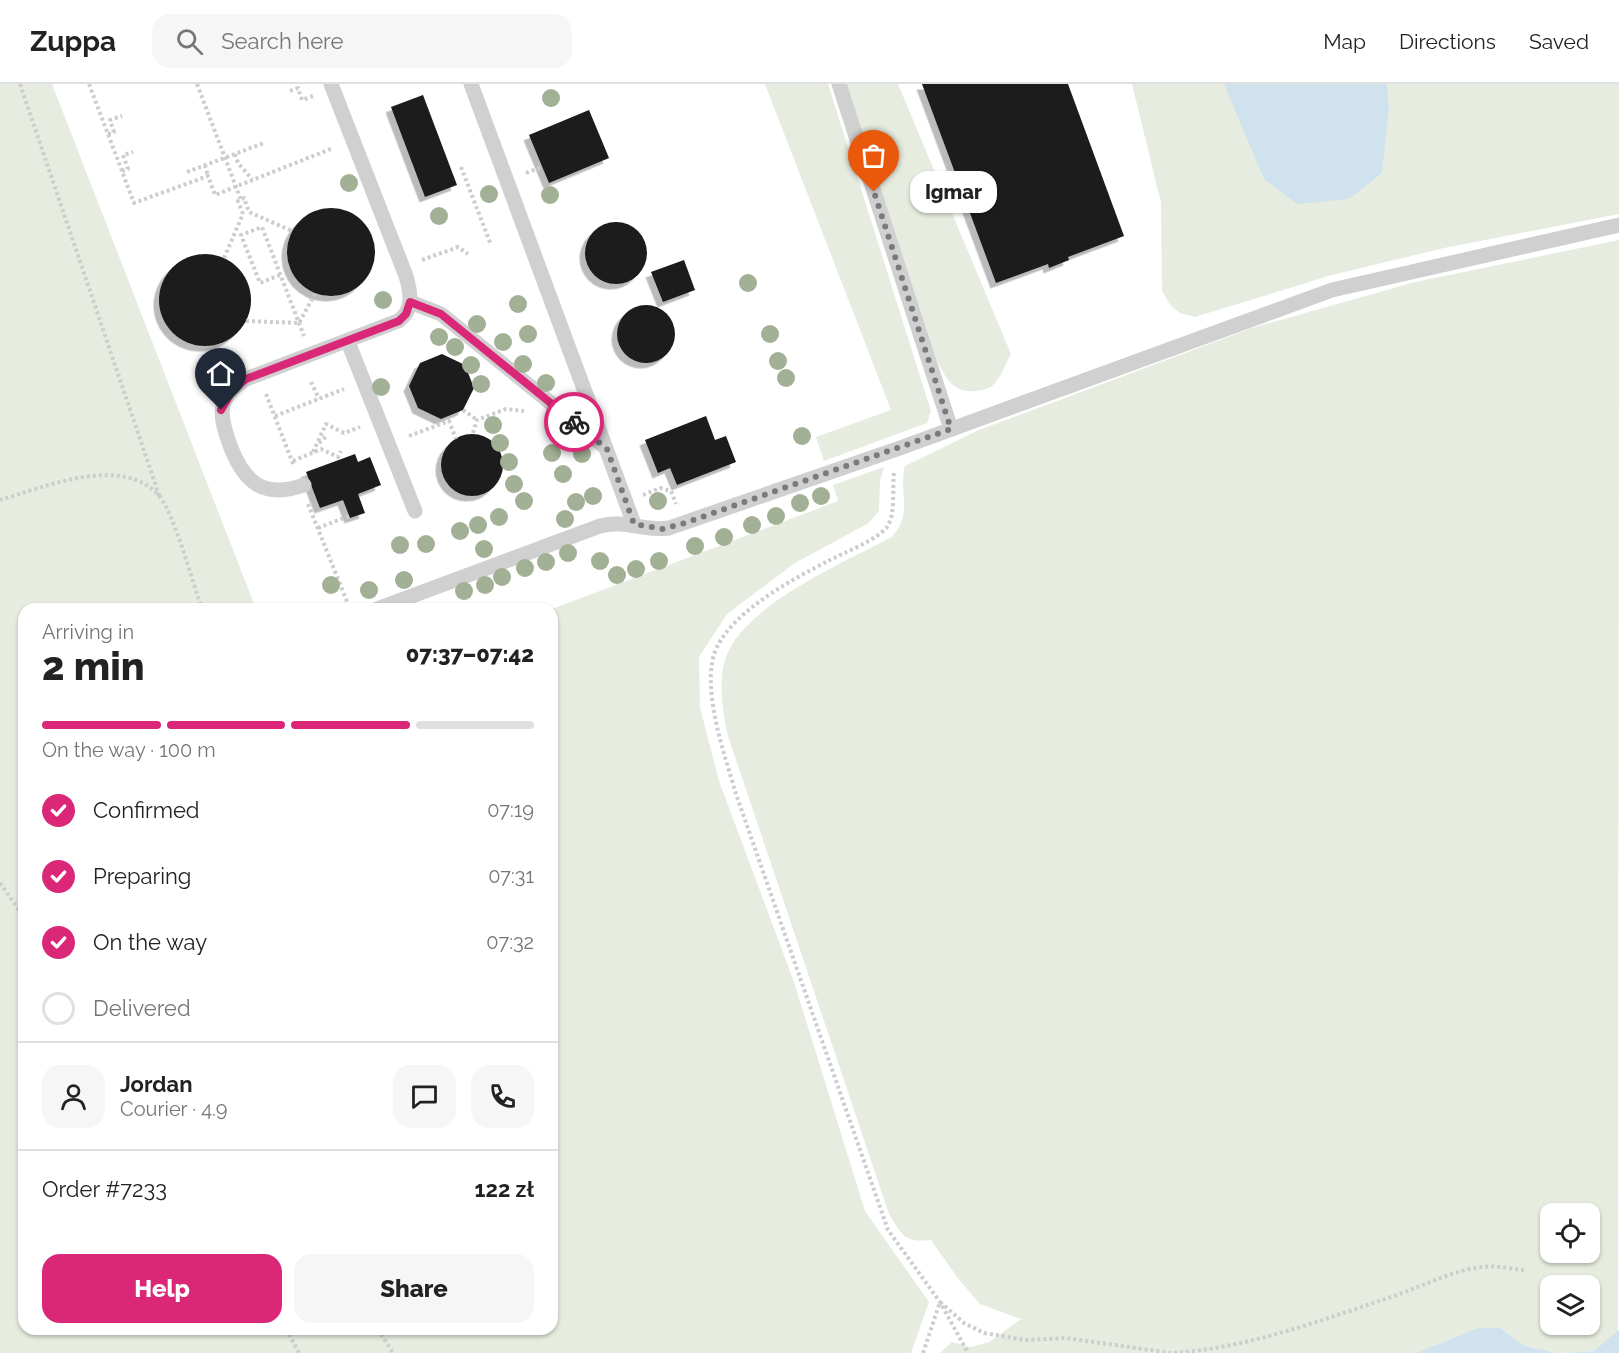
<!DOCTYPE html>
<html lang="en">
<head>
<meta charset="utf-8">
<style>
  body { margin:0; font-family:Raleway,sans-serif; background:#f6f6f6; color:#222; height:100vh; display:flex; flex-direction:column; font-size:22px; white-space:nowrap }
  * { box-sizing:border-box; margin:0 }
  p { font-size:20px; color:#767676 }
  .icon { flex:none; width:33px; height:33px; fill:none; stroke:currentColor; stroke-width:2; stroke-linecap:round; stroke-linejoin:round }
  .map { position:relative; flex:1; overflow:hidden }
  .details { position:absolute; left:18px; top:519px; width:540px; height:732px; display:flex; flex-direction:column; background:#fff; border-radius:18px; box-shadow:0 2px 4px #0004 }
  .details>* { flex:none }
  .buttons { position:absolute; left:1540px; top:1119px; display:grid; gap:12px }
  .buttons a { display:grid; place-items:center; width:60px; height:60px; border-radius:12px; background:#fff; box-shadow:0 2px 4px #0004; font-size:30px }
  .pin { position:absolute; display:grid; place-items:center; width:51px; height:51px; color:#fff; margin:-62px -26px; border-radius:50% 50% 50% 0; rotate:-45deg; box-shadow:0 0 6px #0007 }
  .pin .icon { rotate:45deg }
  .courier { position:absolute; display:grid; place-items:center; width:60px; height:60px; margin:-30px; border:4px solid #db2777; border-radius:50%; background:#fff; color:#222; box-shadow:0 2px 8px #0007 }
  .bubble { position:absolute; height:42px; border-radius:18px; background:#fff; box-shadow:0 2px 4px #0004; font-size:20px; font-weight:800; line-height:42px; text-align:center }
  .head em { font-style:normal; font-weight:800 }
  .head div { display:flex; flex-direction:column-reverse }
  .head { display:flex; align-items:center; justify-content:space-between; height:102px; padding:0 24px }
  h1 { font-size:39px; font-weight:800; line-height:45px }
  .bar { display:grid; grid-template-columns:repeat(4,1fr); gap:9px 6px; align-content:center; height:72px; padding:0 24px }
  .bar i { height:8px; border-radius:4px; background:#e0e0e0 }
  .bar .active { background:#db2777 }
  .bar p { grid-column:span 4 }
  .line { display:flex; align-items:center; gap:15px; padding:0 24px; border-top:2px solid #e0e0e0 }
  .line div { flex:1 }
  .round { display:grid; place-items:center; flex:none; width:63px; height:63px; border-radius:18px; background:#f6f6f6 }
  ol { padding:0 24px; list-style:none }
  li { display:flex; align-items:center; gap:18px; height:66px }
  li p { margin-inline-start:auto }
  li .icon { padding:6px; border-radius:50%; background:#db2777; color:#fff; stroke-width:4 }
  li:last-child { color:#767676 }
  li i { width:33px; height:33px; border:3px solid #e0e0e0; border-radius:50% }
  .action { display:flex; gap:12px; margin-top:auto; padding:12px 24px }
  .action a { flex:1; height:69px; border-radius:18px; background:#db2777; color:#fff; font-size:24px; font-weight:800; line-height:69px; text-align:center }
  .action a+a { background:#f6f6f6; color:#222 }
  header { display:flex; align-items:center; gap:36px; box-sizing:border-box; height:84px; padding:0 30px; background:#fff; border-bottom:2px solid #e0e0e0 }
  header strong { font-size:28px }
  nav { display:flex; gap:33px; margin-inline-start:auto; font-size:21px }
  .search { width:420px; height:54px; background:#f6f6f6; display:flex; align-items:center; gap:15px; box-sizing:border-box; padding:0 21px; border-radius:18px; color:#767676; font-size:22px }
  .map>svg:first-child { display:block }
  .green { fill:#e6ecdf; fill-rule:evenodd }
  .water { fill:#cfe2ee }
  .building { fill:#1a1a1a; filter:url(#shadow) }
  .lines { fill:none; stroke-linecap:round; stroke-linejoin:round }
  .path { stroke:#cdcdcd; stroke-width:4; stroke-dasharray:3 3; stroke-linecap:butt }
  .service { stroke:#d0d0d0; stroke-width:15 }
  .tree { fill:#a2b095 }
  .done { stroke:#7a7a7a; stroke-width:6; stroke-dasharray:0 10.8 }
  .route { stroke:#db2777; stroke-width:8 }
</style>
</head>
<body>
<header>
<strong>Zuppa</strong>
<div class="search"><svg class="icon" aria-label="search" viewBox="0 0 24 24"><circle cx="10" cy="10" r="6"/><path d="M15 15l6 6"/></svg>Search here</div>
<nav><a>Map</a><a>Directions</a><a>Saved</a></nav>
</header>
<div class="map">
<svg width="1619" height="1269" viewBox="0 0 1619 1269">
  <defs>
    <filter id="shadow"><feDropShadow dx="-5.5" dy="5.5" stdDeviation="0" flood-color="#0004"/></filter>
  </defs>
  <rect width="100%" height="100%" fill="#fff"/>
  <g class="green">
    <path d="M0 0H52L256 525H24V1245H552V525L838 417 833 401 884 383 880 397 879 427 869 439 795 479 727 530 699 573 700 623 719 697 794 898 865 1127 929 1218 911 1269H0Z"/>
    <path d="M765 0H828L931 327 927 339 824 377 816 353 891 326Z"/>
    <path d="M846 0H898L1011 270C1006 279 1001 293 994 300 989 305 983 306 976 307 953 310 944 292 936 274Z"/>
    <path d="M1132 0H1225L1389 22 1387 0H1619V130L1444 164 1332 191 1195 233 1180 229 1171 222 1162 207 1161 119Z"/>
    <path d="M1619 156 1618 1248 1594 1267 1557 1269 1525 1262 1500 1244H1478L1416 1269H940L952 1258 971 1263 989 1258 1021 1235 980 1220 957 1193 931 1156C904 1159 902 1151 889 1130L727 649C723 626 718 599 725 576 741 522 845 478 892 453 914 427 898 410 905 382L979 346 1252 244 1415 198ZM1551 1130H1590V1168H1551ZM1551 1202H1590V1240H1551Z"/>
  </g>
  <g class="water">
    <path d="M1224 0H1387L1389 22 1382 89 1349 115 1297 120 1264 95Z"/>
    <path d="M1478 1244H1500L1525 1262 1557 1269H1416Z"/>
    <path d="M1619 1246V1269H1561L1594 1267Z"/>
  </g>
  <g class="building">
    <path d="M922 0H1068L1124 152 1068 173 1069 176 1049 184 1048 180 996 199Z"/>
    <path d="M423 11 457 101 425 113 391 23Z"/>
    <path d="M589 26 609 74 549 99 529 51Z"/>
    <circle cx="331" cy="168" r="44"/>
    <circle cx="616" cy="169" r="31"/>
    <circle cx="205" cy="216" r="46"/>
    <path d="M684 176 695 206 663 218 651 188Z"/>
    <circle cx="646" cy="250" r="29"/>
    <path d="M442 270 465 281 474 304 463 326 441 335 418 324 409 302 420 279Z"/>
    <path d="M706 332 715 356 726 352 736 378 677 401 670 384 658 389 645 356Z"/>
    <circle cx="472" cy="381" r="31"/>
    <path d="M355 370 358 378 370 373 381 401 358 410 365 429 350 434 343 416 320 424 306 388Z"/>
  </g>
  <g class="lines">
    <g class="path">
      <path d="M20 0 160 414"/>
      <path d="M89 0 134 119 208 92 215 111 333 64"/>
      <path d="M197 0 241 116"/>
      <path d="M290 7 298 4 302 16 313 12"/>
      <path d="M108 50 114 48 110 36 122 32"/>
      <path d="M235 70 238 79 252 95"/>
      <path d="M205 81 208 92"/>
      <path d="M461 83 491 161"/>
      <path d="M122 87 128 85 123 71 133 68"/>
      <path d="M187 88 264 59"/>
      <path d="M526 89 542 83"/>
      <path d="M224 174 243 130 238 117 244 114 249 128 292 147"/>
      <path d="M422 176 458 163 468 170"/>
      <path d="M280 191 260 199 241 151 262 143 304 252"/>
      <path d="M246 237 299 239 315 210"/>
      <path d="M311 298 319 315"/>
      <path d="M266 310 294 382"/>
      <path d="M463 326 477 336"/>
      <path d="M275 332 344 305"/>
      <path d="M473 349 477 336 506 325 524 327"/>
      <path d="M409 352 449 337 456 355"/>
      <path d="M319 359 328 351"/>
      <path d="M313 368 326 340 344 349 360 343"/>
      <path d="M293 377 321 365 338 373 341 367"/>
      <path d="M894 389C892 404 896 430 887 443 877 456 843 469 828 477 793 495 735 526 717 563 699 600 725 672 736 710L888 1146 940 1218 968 1269"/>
      <path d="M643 411 660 404 671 407 676 420"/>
      <path d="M0 416C45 403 124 369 160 413 175 432 193 500 202 525"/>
      <path d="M308 420 350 525"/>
      <path d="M318 444 349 432"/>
      <path d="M0 799 24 833"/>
      <path d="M286 1245 299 1269"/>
      <path d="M378 1245 393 1269"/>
      <path d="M923 1269 940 1218 964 1239 984 1249 1026 1256 1066 1254 1171 1269"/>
      <path d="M1174 1269C1247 1264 1319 1237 1388 1214 1417 1205 1454 1185 1483 1183 1496 1181 1511 1185 1524 1186"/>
    </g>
    <g class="service">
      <path d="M471 0 634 440"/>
      <path d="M839 0 951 345"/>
      <path d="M410 218 441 230 605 363"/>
      <path d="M348 258 415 427"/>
      <path d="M304 401C264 415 245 399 231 364 220 334 214 314 246 295L398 237C414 226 411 209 406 192L331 0"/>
      <path d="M377 525 600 442C626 435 645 448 669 444L900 364 1332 206 1619 141"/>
    </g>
  </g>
  <g class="tree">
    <circle cx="551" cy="14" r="9"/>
    <circle cx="349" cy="99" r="9"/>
    <circle cx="489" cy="110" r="9"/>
    <circle cx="550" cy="111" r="9"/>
    <circle cx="439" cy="132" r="9"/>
    <circle cx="748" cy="199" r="9"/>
    <circle cx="383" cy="216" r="9"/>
    <circle cx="518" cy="220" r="9"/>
    <circle cx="477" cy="240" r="9"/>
    <circle cx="528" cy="250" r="9"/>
    <circle cx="770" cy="250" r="9"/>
    <circle cx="439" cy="253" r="9"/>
    <circle cx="503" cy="258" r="9"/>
    <circle cx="455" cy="263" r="9"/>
    <circle cx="778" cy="277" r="9"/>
    <circle cx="523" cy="280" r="9"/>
    <circle cx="471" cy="281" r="9"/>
    <circle cx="786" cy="294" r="9"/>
    <circle cx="546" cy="299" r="9"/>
    <circle cx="481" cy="300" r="9"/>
    <circle cx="381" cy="303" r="9"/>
    <circle cx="493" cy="341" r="9"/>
    <circle cx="802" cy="352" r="9"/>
    <circle cx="567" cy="357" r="9"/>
    <circle cx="500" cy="359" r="9"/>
    <circle cx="552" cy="369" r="9"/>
    <circle cx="582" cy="370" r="9"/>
    <circle cx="509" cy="378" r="9"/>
    <circle cx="563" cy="390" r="9"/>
    <circle cx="514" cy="400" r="9"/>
    <circle cx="593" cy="412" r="9"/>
    <circle cx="821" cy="412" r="9"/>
    <circle cx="524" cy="417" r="9"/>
    <circle cx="658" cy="417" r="9"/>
    <circle cx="576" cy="418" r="9"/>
    <circle cx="800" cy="419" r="9"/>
    <circle cx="776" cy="432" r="9"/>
    <circle cx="499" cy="433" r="9"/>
    <circle cx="565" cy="435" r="9"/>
    <circle cx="478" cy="441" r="9"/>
    <circle cx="752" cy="441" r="9"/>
    <circle cx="460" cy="447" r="9"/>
    <circle cx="724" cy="453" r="9"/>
    <circle cx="426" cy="460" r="9"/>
    <circle cx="400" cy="461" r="9"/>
    <circle cx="695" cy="462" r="9"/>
    <circle cx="484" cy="465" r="9"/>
    <circle cx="568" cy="469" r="9"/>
    <circle cx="600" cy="477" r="9"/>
    <circle cx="659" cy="477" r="9"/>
    <circle cx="546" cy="478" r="9"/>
    <circle cx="525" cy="484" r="9"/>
    <circle cx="636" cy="485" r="9"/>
    <circle cx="617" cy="491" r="9"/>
    <circle cx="502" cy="493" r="9"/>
    <circle cx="404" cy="496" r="9"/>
    <circle cx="331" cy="501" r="9"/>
    <circle cx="485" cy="501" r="9"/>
    <circle cx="369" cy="506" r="9"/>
    <circle cx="464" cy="507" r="9"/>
  </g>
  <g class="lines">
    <path class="done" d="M574 338 607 365 634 440 663 445 685 439 951 345 874 108"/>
    <path class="route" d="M221 326 233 305 246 295 399 237 406 230 410 218 441 230 574 338"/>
  </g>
</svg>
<div class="buttons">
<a><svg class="icon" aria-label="locate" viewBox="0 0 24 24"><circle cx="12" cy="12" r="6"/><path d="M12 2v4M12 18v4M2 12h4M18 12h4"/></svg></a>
<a><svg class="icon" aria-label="layers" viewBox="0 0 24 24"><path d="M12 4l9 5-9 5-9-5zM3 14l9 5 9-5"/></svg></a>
</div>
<div class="pin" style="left:874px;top:108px;background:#ea580c"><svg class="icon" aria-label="bag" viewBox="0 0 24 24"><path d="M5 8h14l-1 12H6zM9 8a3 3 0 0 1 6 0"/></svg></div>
<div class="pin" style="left:221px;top:326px;background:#1f2937"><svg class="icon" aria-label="home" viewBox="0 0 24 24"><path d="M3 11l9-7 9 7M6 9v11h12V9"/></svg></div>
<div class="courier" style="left:574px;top:338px"><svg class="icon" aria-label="bike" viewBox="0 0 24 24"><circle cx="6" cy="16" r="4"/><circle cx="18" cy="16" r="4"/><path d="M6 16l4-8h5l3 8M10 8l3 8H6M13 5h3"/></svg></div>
<div class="bubble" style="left:910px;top:87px;width:87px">Igmar</div>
<section class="details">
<div class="head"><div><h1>2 min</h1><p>Arriving in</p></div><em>07:37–07:42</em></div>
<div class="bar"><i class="active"></i><i class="active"></i><i class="active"></i><i></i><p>On the way · 100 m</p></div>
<ol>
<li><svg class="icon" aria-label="check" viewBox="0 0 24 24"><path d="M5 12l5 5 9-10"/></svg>Confirmed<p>07:19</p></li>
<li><svg class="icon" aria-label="check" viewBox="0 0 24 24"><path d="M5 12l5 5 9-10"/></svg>Preparing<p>07:31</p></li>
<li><svg class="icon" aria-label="check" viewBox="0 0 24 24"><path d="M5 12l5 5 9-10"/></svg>On the way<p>07:32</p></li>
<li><i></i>Delivered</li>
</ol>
<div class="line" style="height:108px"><a class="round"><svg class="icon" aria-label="person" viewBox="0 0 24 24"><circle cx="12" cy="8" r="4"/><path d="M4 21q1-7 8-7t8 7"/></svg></a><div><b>Jordan</b><p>Courier · 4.9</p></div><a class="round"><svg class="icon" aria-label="chat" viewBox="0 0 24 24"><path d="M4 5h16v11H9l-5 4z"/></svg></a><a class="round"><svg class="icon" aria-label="phone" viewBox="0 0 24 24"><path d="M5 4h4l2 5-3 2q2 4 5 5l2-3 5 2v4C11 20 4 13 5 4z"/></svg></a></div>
<div class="line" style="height:78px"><div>Order #7233</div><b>122 zł</b></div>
<div class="action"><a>Help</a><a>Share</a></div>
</section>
</div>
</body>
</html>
